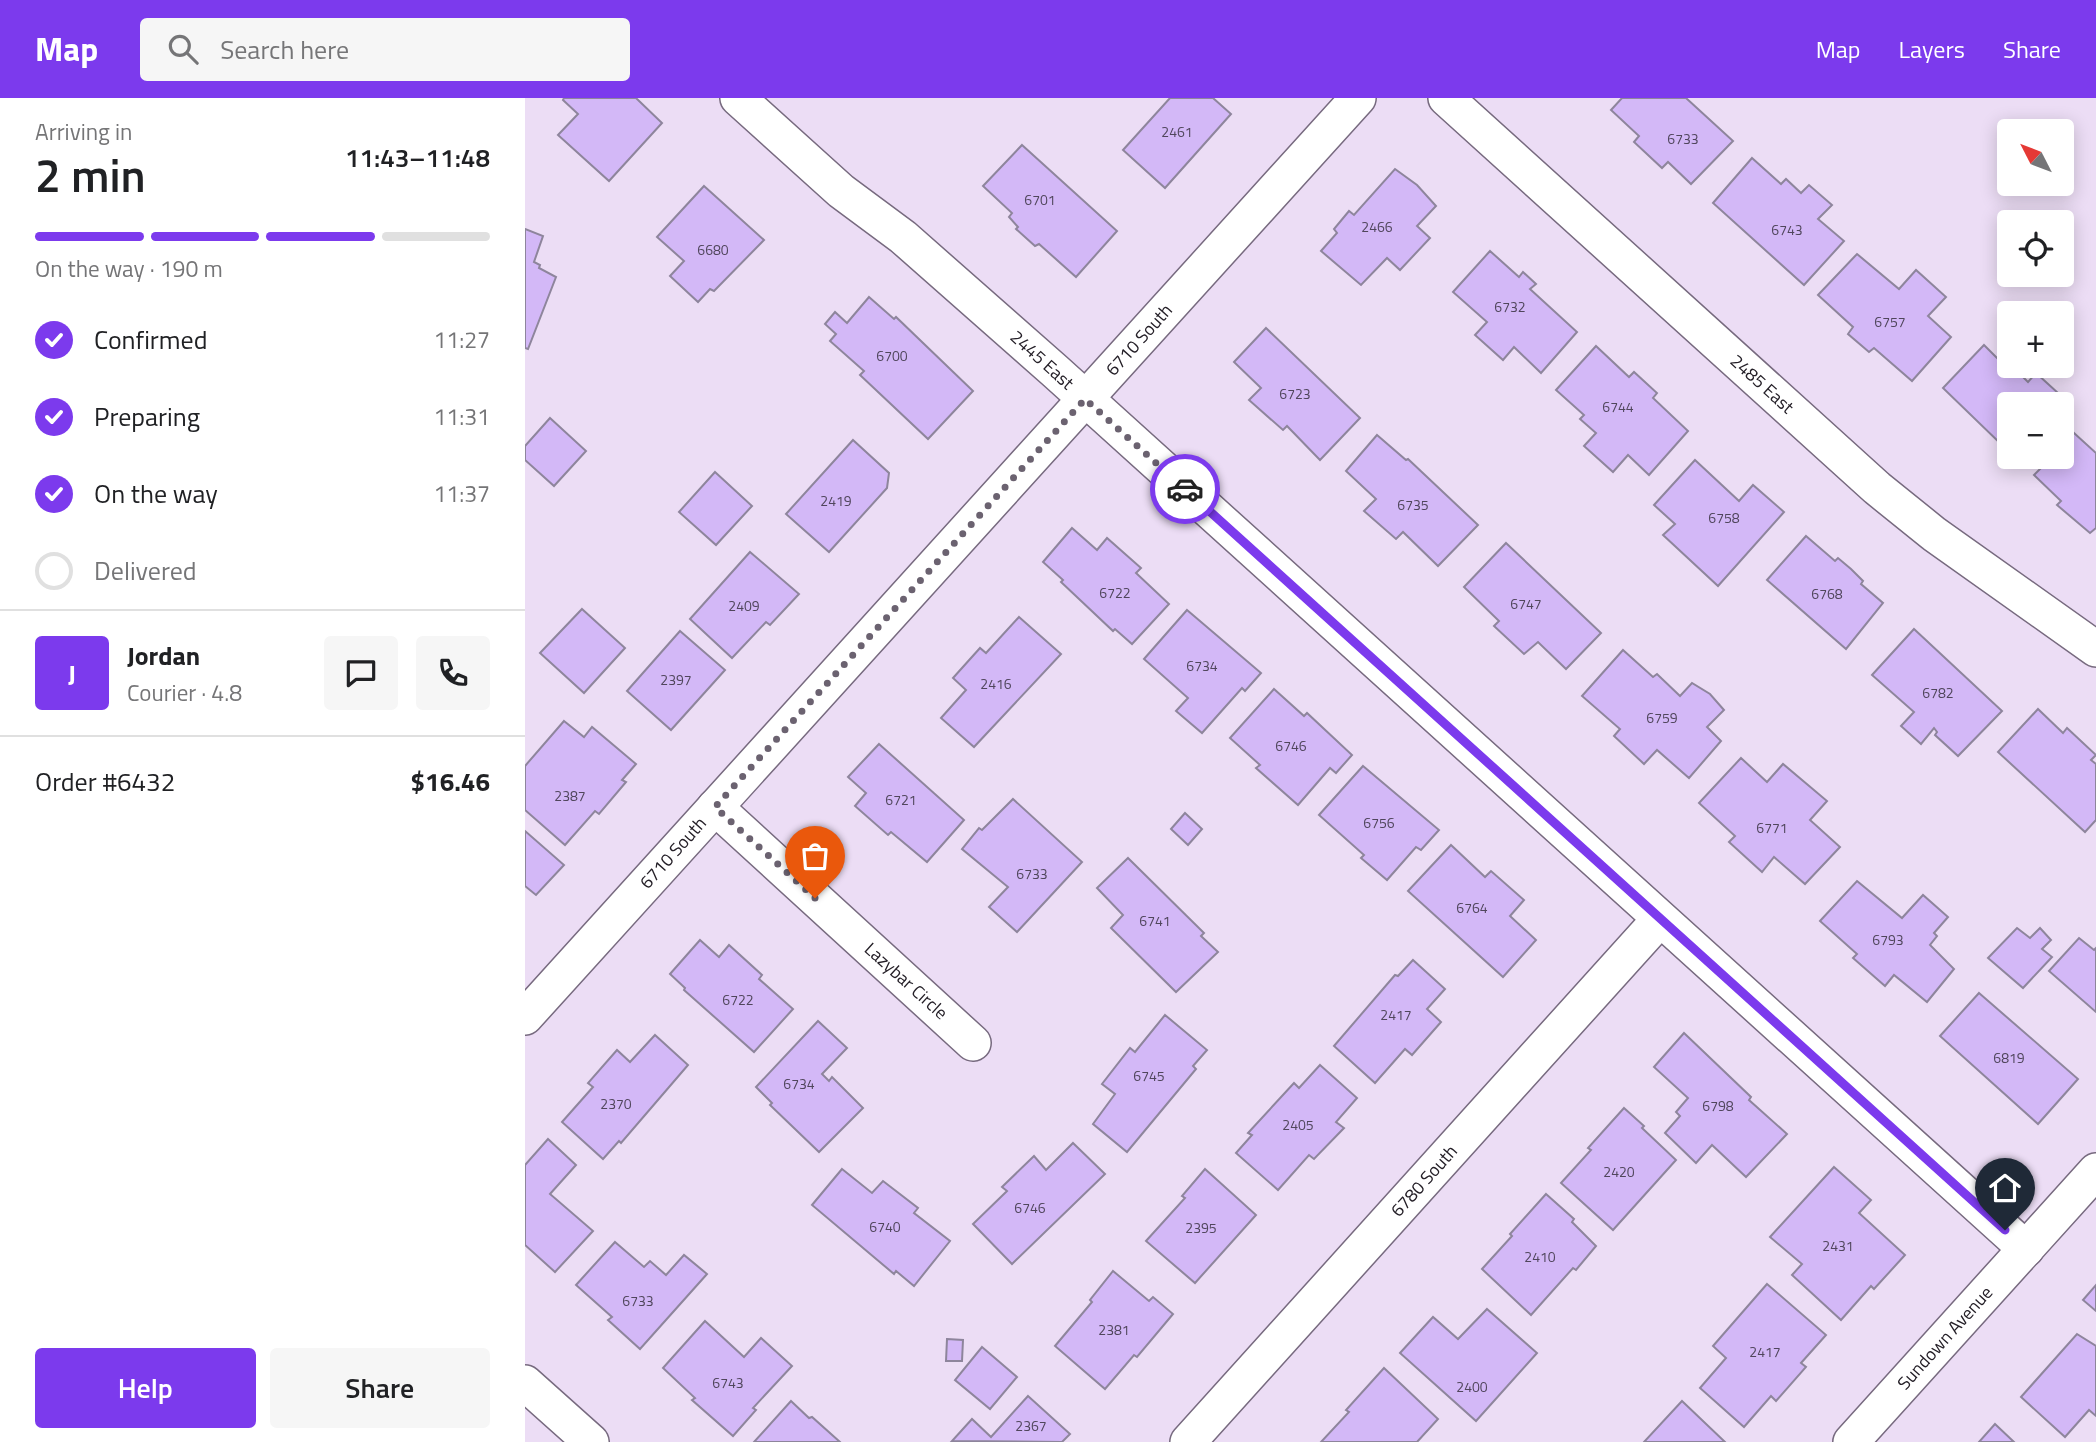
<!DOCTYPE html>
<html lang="en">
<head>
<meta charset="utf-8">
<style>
  body { margin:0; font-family:"Titillium Web",sans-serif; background:#f6f6f6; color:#202124; height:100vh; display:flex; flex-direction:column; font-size:26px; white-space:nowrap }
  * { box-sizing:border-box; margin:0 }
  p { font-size:23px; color:#757577 }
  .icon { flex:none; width:38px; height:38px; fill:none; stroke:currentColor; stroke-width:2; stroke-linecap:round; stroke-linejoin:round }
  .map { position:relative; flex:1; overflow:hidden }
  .details { display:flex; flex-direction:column; background:#fff; width:525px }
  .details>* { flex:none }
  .needle { width:46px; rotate:312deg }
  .tools { position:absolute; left:1472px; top:21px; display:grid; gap:14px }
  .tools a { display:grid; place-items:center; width:77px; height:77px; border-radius:7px; background:#fff; box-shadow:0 4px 18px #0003; font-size:35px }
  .pin { position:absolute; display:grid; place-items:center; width:60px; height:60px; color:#fff; margin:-72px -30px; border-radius:50% 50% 50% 0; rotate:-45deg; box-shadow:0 0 7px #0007 }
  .pin .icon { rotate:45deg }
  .courier { position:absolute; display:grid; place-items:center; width:70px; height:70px; margin:-35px; border:5px solid #7c3aed; border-radius:50%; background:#fff; color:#222; box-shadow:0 2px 9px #0007 }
  .summary em { font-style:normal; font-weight:600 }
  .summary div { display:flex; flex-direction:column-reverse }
  .summary { display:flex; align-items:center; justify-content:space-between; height:119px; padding:0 35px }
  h1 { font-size:46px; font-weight:600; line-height:52px }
  .bar { display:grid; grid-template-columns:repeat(4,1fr); gap:10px 7px; align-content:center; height:84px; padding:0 35px }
  .bar i { height:9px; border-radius:5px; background:#e0e0e0 }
  .bar .active { background:#7c3aed }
  .bar p { grid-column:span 4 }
  .line { display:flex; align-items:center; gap:18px; padding:0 35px; border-top:2px solid #e0e0e0 }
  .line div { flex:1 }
  .round { display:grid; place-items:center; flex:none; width:74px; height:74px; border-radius:7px; background:#f6f6f6 }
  ol { padding:0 35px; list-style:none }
  li { display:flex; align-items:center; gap:21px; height:77px }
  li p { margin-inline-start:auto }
  li .icon { padding:7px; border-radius:50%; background:#7c3aed; color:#fff; stroke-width:4 }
  li:last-child { color:#757577 }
  li i { width:38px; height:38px; border:4px solid #e0e0e0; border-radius:50% }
  .primary-button { display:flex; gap:14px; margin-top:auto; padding:14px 35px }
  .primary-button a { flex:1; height:80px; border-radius:7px; background:#7c3aed; color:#fff; font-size:28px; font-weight:600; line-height:80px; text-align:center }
  .primary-button a+a { background:#f6f6f6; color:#202124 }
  header { display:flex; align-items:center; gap:42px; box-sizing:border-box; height:98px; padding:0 35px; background:#7c3aed; color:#fff }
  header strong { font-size:33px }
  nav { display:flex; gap:38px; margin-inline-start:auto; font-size:24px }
  .search { width:490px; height:63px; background:#f6f6f6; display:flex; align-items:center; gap:18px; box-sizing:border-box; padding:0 24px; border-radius:7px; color:#757577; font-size:26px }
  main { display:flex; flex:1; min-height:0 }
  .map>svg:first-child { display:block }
  .building { fill:#d3b8f7; stroke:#8e859c; stroke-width:2 }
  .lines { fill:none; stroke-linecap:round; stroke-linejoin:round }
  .street-casing { stroke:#776a7f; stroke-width:38 }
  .street { stroke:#fff; stroke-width:35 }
  .done { stroke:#6b6270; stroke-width:7; stroke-dasharray:0 12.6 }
  .route { stroke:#7c3aed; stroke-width:9 }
  .labels { text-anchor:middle; stroke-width:7; stroke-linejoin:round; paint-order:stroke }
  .number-label { font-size:14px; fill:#50465c }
  .street-label { font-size:18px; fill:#252028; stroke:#fff }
</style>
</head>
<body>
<header>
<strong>Map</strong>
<div class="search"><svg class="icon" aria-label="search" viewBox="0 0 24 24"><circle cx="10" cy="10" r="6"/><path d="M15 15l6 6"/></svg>Search here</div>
<nav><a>Map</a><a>Layers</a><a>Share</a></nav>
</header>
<main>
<section class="details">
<div class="summary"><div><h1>2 min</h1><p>Arriving in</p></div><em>11:43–11:48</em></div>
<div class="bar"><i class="active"></i><i class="active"></i><i class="active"></i><i></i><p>On the way · 190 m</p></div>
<ol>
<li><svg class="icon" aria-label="check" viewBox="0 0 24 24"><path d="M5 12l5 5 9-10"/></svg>Confirmed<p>11:27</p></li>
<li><svg class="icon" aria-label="check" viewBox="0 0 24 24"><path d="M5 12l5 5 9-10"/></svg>Preparing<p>11:31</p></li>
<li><svg class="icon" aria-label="check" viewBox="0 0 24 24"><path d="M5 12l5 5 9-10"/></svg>On the way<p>11:37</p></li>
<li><i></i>Delivered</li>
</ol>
<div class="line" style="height:126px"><b class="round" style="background:#7c3aed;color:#fff">J</b><div><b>Jordan</b><p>Courier · 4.8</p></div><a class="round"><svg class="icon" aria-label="chat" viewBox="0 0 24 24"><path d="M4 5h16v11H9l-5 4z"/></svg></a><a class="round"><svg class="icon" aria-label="phone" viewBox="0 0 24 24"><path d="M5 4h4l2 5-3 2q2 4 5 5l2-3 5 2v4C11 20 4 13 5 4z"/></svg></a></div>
<div class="line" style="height:91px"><div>Order #6432</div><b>$16.46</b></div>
<div class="primary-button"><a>Help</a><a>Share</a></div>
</section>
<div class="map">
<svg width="1571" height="1344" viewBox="0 0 1571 1344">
  <rect width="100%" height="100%" fill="#ecddf5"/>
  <g class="building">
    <path d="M39 0H111L137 25 84 83 33 37 53 16 38 2Z"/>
    <path d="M645 0H688L706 16 640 90 598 52Z"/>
    <path d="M1097 0H1161L1208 43 1166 86 1143 64 1137 70 1109 44 1114 38 1086 12Z"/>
    <path d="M497 47 592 133 551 179 514 146 510 148 491 131 493 129 484 119 487 115 458 88Z"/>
    <path d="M1227 60 1256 86 1261 81 1276 95 1284 87 1307 107 1293 121 1319 143 1279 187 1188 105Z"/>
    <path d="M870 71 892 87 911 108 892 128 905 140 875 172 862 160 836 187 796 153 812 135 809 131 824 113 829 117Z"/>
    <path d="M179 88 239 142 189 193 185 191 173 204 145 178 159 163 132 139Z"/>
    <path d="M0 131 18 138 9 164 15 167 14 170 31 179 3 251 0 250Z"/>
    <path d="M965 153 994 179 998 174 1011 186 1005 191 1052 234 1016 275 989 249 978 262 950 237 962 224 928 194Z"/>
    <path d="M1332 156 1374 191 1391 172 1421 199 1403 218 1426 239 1387 283 1349 250 1344 254 1323 236 1328 229 1293 197Z"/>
    <path d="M344 199 369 221 371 219 448 293 403 341 335 277 339 273 305 243 311 236 300 226 310 214 322 225Z"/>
    <path d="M741 230 835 320 795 362 762 328 758 332 724 302 736 290 709 264Z"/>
    <path d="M1459 247 1486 274 1489 270 1503 284 1511 275 1533 295 1522 306H1484V347L1480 350 1418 290Z"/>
    <path d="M1071 248 1104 279 1109 274 1132 295 1128 300 1163 333 1124 377 1103 357 1088 374 1059 348 1071 335 1055 321 1059 317 1031 292Z"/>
    <path d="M25 320 61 353 29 388 0 362V348Z"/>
    <path d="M1549 335 1571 355V430L1565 435 1532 407 1536 403 1509 377 1527 359H1536V348Z"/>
    <path d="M852 337 881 362 883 361 953 427 913 468 878 434 871 441 839 413 851 401 821 373Z"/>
    <path d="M328 342 364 375 362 390 304 454 261 416Z"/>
    <path d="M1170 362 1214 403 1228 387 1259 414 1193 488 1138 437 1150 426 1129 407Z"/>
    <path d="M190 374 227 408 191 447 154 414Z"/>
    <path d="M547 430 572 452 582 440 616 470 611 475 644 506 607 546 590 531 588 533 536 484 538 482 518 464Z"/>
    <path d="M1281 438 1310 463 1313 460 1326 471 1338 483 1336 486 1358 505 1321 551 1242 482Z"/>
    <path d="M981 445 1076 535 1041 571 1013 544 999 556 969 528 974 523 939 489Z"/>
    <path d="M225 454 274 496 245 527 241 524 207 560 165 521Z"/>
    <path d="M57 511 100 550 59 595 15 555Z"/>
    <path d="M662 512 736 575 720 593 717 590 677 635 651 613 663 600 619 561Z"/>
    <path d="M494 519 536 556 449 649 416 620 441 592 428 580 455 550 461 555Z"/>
    <path d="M1389 531 1477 613 1433 658 1410 637 1412 634 1409 630 1396 646 1376 628 1389 614 1347 577Z"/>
    <path d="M155 533 200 572 146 632 102 593Z"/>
    <path d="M1098 552 1128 579 1132 576 1155 598 1167 585 1185 596 1199 612 1182 629 1196 643 1164 680 1132 652 1119 666 1089 638 1095 631 1057 598Z"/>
    <path d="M749 591 779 618 782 615 827 657 811 675 805 670 773 707 731 670 735 667 705 640Z"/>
    <path d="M1513 611 1538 635 1542 630 1571 657 1566 662 1571 666V722L1560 734 1473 654Z"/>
    <path d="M39 623 59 639 67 629 111 666 97 682 101 684 74 716 70 713 40 747 0 712V668Z"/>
    <path d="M354 646 439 722 402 764 366 734 363 737 330 708 341 695 323 679Z"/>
    <path d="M1216 660 1242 684 1258 666 1302 703 1285 722 1315 749 1280 786 1249 759 1237 774 1204 744 1210 738 1174 705Z"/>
    <path d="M838 668 914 732 896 752 891 749 862 782 836 760 839 757 794 717Z"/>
    <path d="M488 701 557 764 492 834 464 809 483 789 437 751 454 730 457 732Z"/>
    <path d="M660 715 677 731 663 747 646 731Z"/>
    <path d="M0 733 39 767 11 797 0 788Z"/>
    <path d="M926 747 960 779 966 773 999 802 985 818 1011 842 978 879 883 793Z"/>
    <path d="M603 760 679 835 676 838 693 854 651 894 586 830 598 817 572 790Z"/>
    <path d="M1332 783 1377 820 1398 797 1423 819 1409 835 1412 838 1405 847 1429 871 1402 904 1369 877 1360 888 1328 860 1332 856 1295 823Z"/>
    <path d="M1492 830 1505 840 1515 830 1526 842 1517 851 1527 859 1498 890 1463 860Z"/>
    <path d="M1554 840 1569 852 1571 850V914L1524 873Z"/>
    <path d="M175 842 194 859 204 847 237 877 234 881 268 911 229 954 159 892 160 890 145 876Z"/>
    <path d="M888 862 920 891 902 911 916 924 887 957 880 951 850 985 809 948 870 877 873 878Z"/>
    <path d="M1454 895 1553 981 1513 1026 1415 938Z"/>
    <path d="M640 917 682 952 668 968 671 971 602 1054 568 1026 590 996 577 986 605 950 610 954Z"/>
    <path d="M293 923 322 950 297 976 304 983 307 979 338 1010 294 1054 245 1007 247 1005 231 989Z"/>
    <path d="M1159 935 1226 999 1224 1002 1262 1036 1221 1079 1187 1047 1171 1065 1140 1035 1155 1018 1151 1014 1163 1000 1129 969Z"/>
    <path d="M130 937 163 967 96 1045 94 1043 78 1061 37 1024 68 989 63 985 92 952 105 964Z"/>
    <path d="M795 967 832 1000 811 1024 819 1030 789 1061 784 1057 753 1092 711 1055 727 1037 723 1035 769 985 774 990Z"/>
    <path d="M1099 1010 1119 1028 1117 1030 1151 1062 1088 1132 1036 1085 1066 1052 1063 1050Z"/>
    <path d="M23 1041 51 1067 25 1096 68 1133 30 1174 0 1147V1067Z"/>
    <path d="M548 1045 580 1076 487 1166 448 1126 482 1093 477 1089 509 1058 521 1072Z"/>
    <path d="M1309 1069 1346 1102 1334 1115 1380 1157 1349 1191 1346 1188 1316 1222 1267 1177 1277 1166 1245 1139Z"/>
    <path d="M317 1071 347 1095 358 1083 393 1110 389 1115 425 1143 389 1188 371 1173 369 1176 287 1107Z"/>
    <path d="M680 1071 731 1117 670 1185 621 1143 660 1100 657 1098Z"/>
    <path d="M1021 1096 1049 1121 1047 1124 1071 1148 1051 1172 1048 1170 1006 1217 957 1171 987 1138 985 1136Z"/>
    <path d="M90 1144 119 1169 125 1163 141 1177 159 1157 182 1176 115 1251 83 1222 87 1219 51 1187Z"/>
    <path d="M588 1173 624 1203 628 1199 648 1216 612 1259 609 1257 580 1291 530 1248 567 1204 565 1202Z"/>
    <path d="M1242 1186 1301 1237 1276 1265 1281 1269 1251 1303 1246 1298 1219 1329 1175 1290 1201 1260 1188 1248Z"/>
    <path d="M1571 1187V1213L1558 1202Z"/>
    <path d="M962 1211 1012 1255 951 1323 875 1255 908 1219 933 1241Z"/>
    <path d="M180 1223 219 1259 236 1240 267 1268 228 1310 231 1312 208 1338 167 1302 170 1300 138 1270Z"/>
    <path d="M1552 1236 1571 1248V1318L1564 1312 1540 1339 1496 1299Z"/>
    <path d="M422 1241 438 1242 437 1263H421Z"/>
    <path d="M457 1249 492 1279 465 1311 430 1282Z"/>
    <path d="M859 1270 913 1321 892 1344H796L824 1314 821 1312Z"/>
    <path d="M503 1298 545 1336 537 1344 427 1343 447 1321 466 1339Z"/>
    <path d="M266 1303 284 1320 287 1319 315 1344H229Z"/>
    <path d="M1157 1303 1200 1344H1119Z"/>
    <path d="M1470 1326 1489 1344H1454Z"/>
  </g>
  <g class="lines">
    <defs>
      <g id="street">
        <path d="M213 0 316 93 378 139 530 273 1501 1151"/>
        <path d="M921 0 1352 390 1409 436 1571 551"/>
        <path d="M190 709 448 945"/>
        <path d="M0 919 833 0"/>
        <path d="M0 1285 66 1344"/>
        <path d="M663 1344 1135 821"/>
        <path d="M1326 1344 1571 1073"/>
      </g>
    </defs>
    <use href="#street" class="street-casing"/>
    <use href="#street" class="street"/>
  </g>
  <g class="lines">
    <path class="done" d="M290 800 190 709 560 301 660 391"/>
    <path class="route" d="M660 391 1480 1132"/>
  </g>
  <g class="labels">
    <g class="number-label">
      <text x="652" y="39">2461</text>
      <text x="1158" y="46">6733</text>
      <text x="515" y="107">6701</text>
      <text x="852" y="134">2466</text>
      <text x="1262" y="137">6743</text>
      <text x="188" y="157">6680</text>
      <text x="985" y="214">6732</text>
      <text x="1365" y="229">6757</text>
      <text x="367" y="263">6700</text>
      <text x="770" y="301">6723</text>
      <text x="1093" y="314">6744</text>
      <text x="311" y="408">2419</text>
      <text x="888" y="412">6735</text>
      <text x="1199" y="425">6758</text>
      <text x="590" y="500">6722</text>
      <text x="1302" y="501">6768</text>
      <text x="1001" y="511">6747</text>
      <text x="219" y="513">2409</text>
      <text x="677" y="573">6734</text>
      <text x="151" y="587">2397</text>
      <text x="471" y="591">2416</text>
      <text x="1413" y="600">6782</text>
      <text x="1137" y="625">6759</text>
      <text x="766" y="653">6746</text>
      <text x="45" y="703">2387</text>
      <text x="376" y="707">6721</text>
      <text x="854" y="730">6756</text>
      <text x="1247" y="735">6771</text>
      <text x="507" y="781">6733</text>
      <text x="947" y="815">6764</text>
      <text x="630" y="828">6741</text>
      <text x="1363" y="847">6793</text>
      <text x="213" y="907">6722</text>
      <text x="871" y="922">2417</text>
      <text x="1484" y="965">6819</text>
      <text x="624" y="983">6745</text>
      <text x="274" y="991">6734</text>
      <text x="91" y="1011">2370</text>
      <text x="1193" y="1013">6798</text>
      <text x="773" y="1032">2405</text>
      <text x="1094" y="1079">2420</text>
      <text x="505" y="1115">6746</text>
      <text x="360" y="1134">6740</text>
      <text x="676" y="1135">2395</text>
      <text x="1313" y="1153">2431</text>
      <text x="1015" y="1164">2410</text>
      <text x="113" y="1208">6733</text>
      <text x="589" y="1237">2381</text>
      <text x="1240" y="1259">2417</text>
      <text x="203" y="1290">6743</text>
      <text x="947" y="1294">2400</text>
      <text x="506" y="1333">2367</text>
    </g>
    <g class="street-label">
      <text transform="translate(614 242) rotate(-48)" y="6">6710 South</text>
      <text transform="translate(517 262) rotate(42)" y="6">2445 East</text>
      <text transform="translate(1237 286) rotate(42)" y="6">2485 East</text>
      <text transform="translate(148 755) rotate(-48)" y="6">6710 South</text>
      <text transform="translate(381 883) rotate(42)" y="6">Lazybar Circle</text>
      <text transform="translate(899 1083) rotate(-48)" y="6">6780 South</text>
      <text transform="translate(1420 1240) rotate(-48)" y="6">Sundown Avenue</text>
    </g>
  </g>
</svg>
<div class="tools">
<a><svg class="needle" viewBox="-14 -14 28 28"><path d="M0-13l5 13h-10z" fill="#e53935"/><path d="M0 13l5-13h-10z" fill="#757577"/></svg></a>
<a><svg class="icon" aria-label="locate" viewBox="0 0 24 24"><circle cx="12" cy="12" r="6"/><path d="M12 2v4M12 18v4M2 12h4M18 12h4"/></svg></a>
<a>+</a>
<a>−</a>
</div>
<div class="pin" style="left:290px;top:800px;background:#ea580c"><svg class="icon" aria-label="bag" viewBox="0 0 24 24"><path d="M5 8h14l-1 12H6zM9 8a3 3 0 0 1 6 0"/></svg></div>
<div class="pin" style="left:1480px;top:1132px;background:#1f2937"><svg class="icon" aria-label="home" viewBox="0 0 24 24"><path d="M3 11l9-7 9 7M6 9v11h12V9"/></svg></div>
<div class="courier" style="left:660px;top:391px"><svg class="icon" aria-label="car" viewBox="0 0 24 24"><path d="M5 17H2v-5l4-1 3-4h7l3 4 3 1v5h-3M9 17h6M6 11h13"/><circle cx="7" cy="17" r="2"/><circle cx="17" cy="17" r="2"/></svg></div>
</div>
</main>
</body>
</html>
